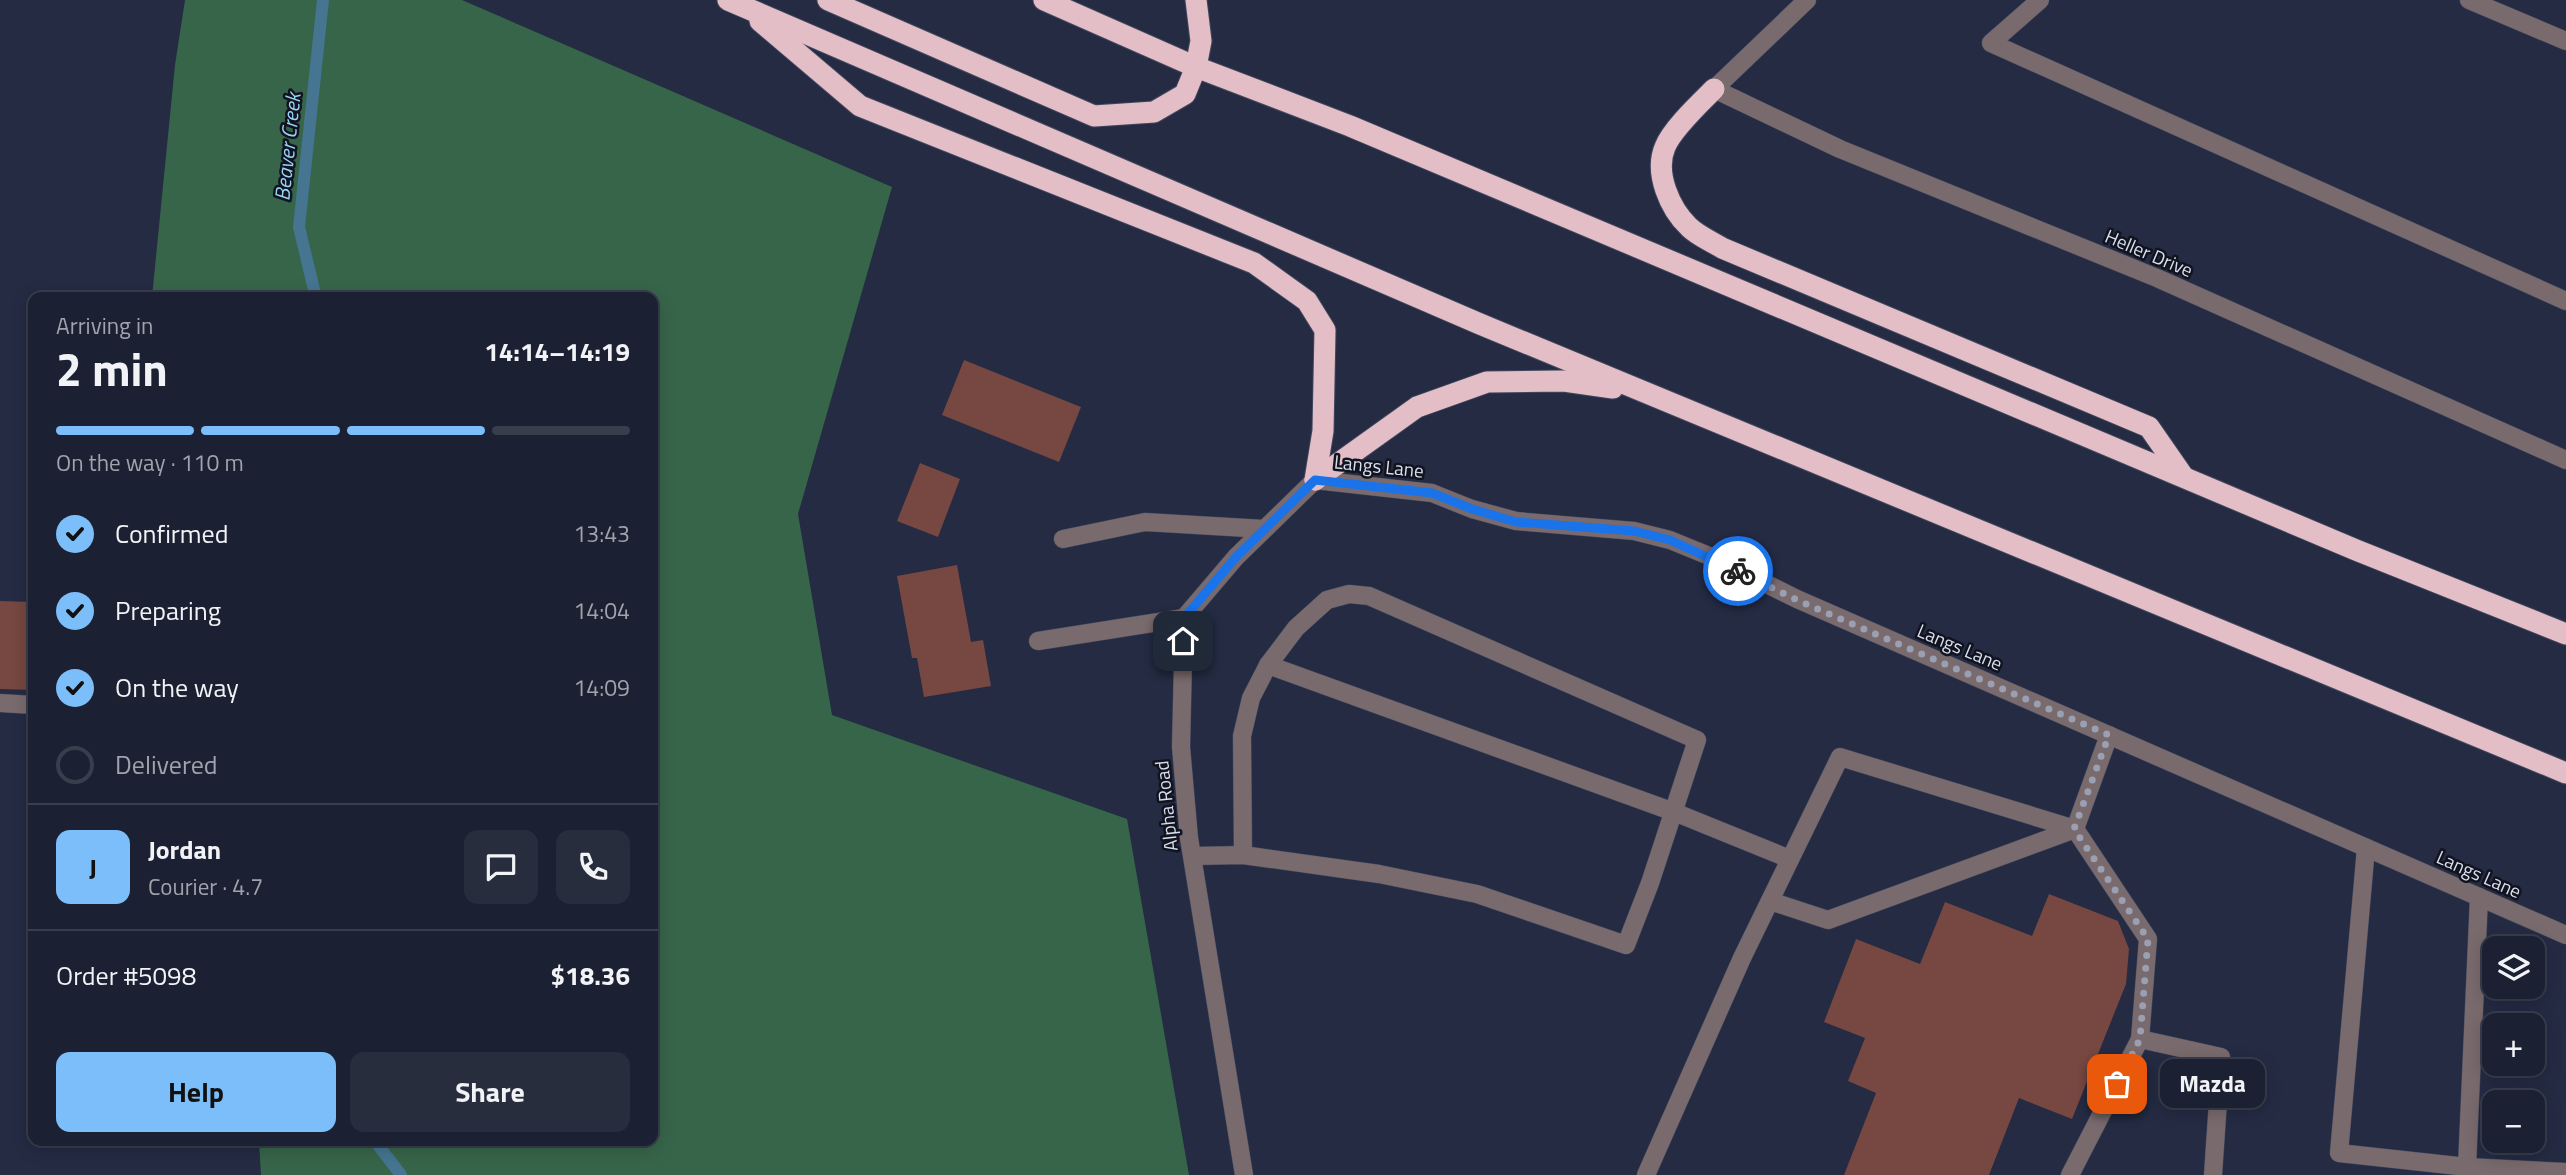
<!DOCTYPE html>
<html lang="en">
<head>
<meta charset="utf-8">
<style>
  body { margin:0; font-family:"Titillium Web",sans-serif; background:#282d3e; color:#f1f3f6; height:100vh; display:flex; flex-direction:column; font-size:26px; white-space:nowrap }
  * { box-sizing:border-box; margin:0 }
  p { font-size:23px; color:#a0a3ac }
  .icon { flex:none; width:38px; height:38px; fill:none; stroke:currentColor; stroke-width:2; stroke-linecap:round; stroke-linejoin:round }
  .map { position:relative; flex:1; overflow:hidden }
  .details { position:absolute; left:28px; top:292px; width:630px; height:854px; display:flex; flex-direction:column; background:#1b2032; border-radius:14px; box-shadow:0 4px 18px #0003,0 0 0 2px #393e4d }
  .details>* { flex:none }
  .tools { position:absolute; left:2482px; top:936px; display:grid; gap:14px }
  .tools a { display:grid; place-items:center; width:63px; height:63px; border-radius:14px; background:#1b2032; box-shadow:0 4px 18px #0003,0 0 0 2px #393e4d; font-size:35px }
  .pin { position:absolute; display:grid; place-items:center; width:60px; height:60px; color:#fff; margin:-30px; border-radius:14px; box-shadow:0 4px 10px #0006 }
  .courier { position:absolute; display:grid; place-items:center; width:70px; height:70px; margin:-35px; border:5px solid #1a73e8; border-radius:50%; background:#fff; color:#222; box-shadow:0 2px 9px #0007 }
  .bubble { position:absolute; height:49px; border-radius:14px; background:#1b2032; box-shadow:0 4px 18px #0003,0 0 0 2px #393e4d; font-size:23px; font-weight:700; line-height:49px; text-align:center }
  .summary em { font-style:normal; font-weight:700 }
  .summary div { display:flex; flex-direction:column-reverse }
  .summary { display:flex; align-items:center; justify-content:space-between; height:119px; padding:0 28px }
  h1 { font-size:46px; font-weight:700; line-height:52px }
  .bar { display:grid; grid-template-columns:repeat(4,1fr); gap:10px 7px; align-content:center; height:84px; padding:0 28px }
  .bar i { height:9px; border-radius:5px; background:#393e4d }
  .bar .selected { background:#7cbef9 }
  .bar p { grid-column:span 4 }
  .line { display:flex; align-items:center; gap:18px; padding:0 28px; border-top:2px solid #393e4d }
  .line div { flex:1 }
  .round { display:grid; place-items:center; flex:none; width:74px; height:74px; border-radius:14px; background:#282d3e }
  ol { padding:0 28px; list-style:none }
  li { display:flex; align-items:center; gap:21px; height:77px }
  li p { margin-inline-start:auto }
  li .icon { padding:7px; border-radius:50%; background:#7cbef9; color:#111; stroke-width:4 }
  li:last-child { color:#a0a3ac }
  li i { width:38px; height:38px; border:4px solid #393e4d; border-radius:50% }
  .button { display:flex; gap:14px; margin-top:auto; padding:14px 28px }
  .button a { flex:1; height:80px; border-radius:14px; background:#7cbef9; color:#111; font-size:28px; font-weight:700; line-height:80px; text-align:center }
  .button a+a { background:#282d3e; color:#f1f3f6 }
  .map>svg:first-child { display:block }
  .forest { fill:#37654a }
  .lines { fill:none; stroke-linecap:round; stroke-linejoin:round }
  .stream { stroke:#457591; stroke-width:12 }
  .building { fill:#774741 }
  .minor-casing { stroke:#41485e; stroke-width:19 }
  .highway-casing { stroke:#41485e; stroke-width:23 }
  .minor { stroke:#796a6d; stroke-width:18 }
  .highway { stroke:#e4bec7; stroke-width:21 }
  .done { stroke:#9a9fb2; stroke-width:7; stroke-dasharray:0 12.6 }
  .route { stroke:#1a73e8; stroke-width:9 }
  .labels { text-anchor:middle; stroke-width:5; stroke-linejoin:round; paint-order:stroke }
  .street-label { font-size:19px; fill:#d9deee; stroke:#11141f }
  .water-label { font-size:21px; font-style:italic; fill:#98d4f7; stroke:#11141f }
</style>
</head>
<body>
<div class="map">
<svg width="2566" height="1175" viewBox="0 0 2566 1175">
  <rect width="100%" height="100%" fill="#242b43"/>
  <path class="forest" d="M185 0H462L892 187 798 514 832 715 1127 819 1189 1175H261L259 1141H653V298L152 297 175 65Z"/>
  <g class="lines">
    <g class="stream">
      <path d="M316 298 299 227 323 0"/>
      <path d="M375 1141 401 1175"/>
    </g>
  </g>
  <g class="building">
    <path d="M964 360 1081 407 1059 462 942 415Z"/>
    <path d="M920 463 960 479 938 537 897 521Z"/>
    <path d="M957 565 971 642 983 640 991 686 924 697 917 658H912L897 576Z"/>
    <path d="M0 601 33 602V690L0 689Z"/>
    <path d="M2049 894 2118 921 2129 949 2126 984 2072 1119 2019 1098 1989 1175H1844L1876 1093 1848 1081 1865 1038 1824 1022 1856 939 1920 964 1945 902 2032 936Z"/>
  </g>
  <g class="lines">
    <defs>
      <g id="minor">
        <path d="M1807 0 1714 89 1840 149 2157 278 2566 460"/>
        <path d="M2040 0 1991 43 2566 301"/>
        <path d="M2469 0 2566 41"/>
        <path d="M1063 539 1145 522 1264 529"/>
        <path d="M1038 641 1184 618"/>
        <path d="M1268 665 1674 812 1790 859"/>
        <path d="M0 703 33 705"/>
        <path d="M2366 848 2339 1153 2467 1167"/>
        <path d="M1193 856 1243 855 1379 874 1477 894 1626 945 1650 883 1697 740 1369 596 1349 594 1327 600 1296 628 1268 665 1251 698 1242 736 1243 855"/>
        <path d="M2479 897 2467 1167 2566 1172"/>
        <path d="M1770 901 1828 920 2075 829"/>
        <path d="M2140 1039 2221 1057 2213 1175"/>
        <path d="M1244 1175 1189 838 1181 747 1184 618 1236 557 1315 480 1432 493 1472 509 1516 521 1634 531 1670 540 1714 558 1797 599 2566 935"/>
        <path d="M1646 1175 1742 958 1840 757 2075 829"/>
        <path d="M2070 1175 2140 1039 2148 939 2075 829 2109 735"/>
      </g>
      <g id="highway">
        <path d="M728 0 1480 324 2566 773"/>
        <path d="M828 0 1094 116 1154 112 1185 94 1196 67 1201 41 1196 0"/>
        <path d="M1044 0 1196 67 1350 126 2356 550 2566 634"/>
        <path d="M760 21 860 106 1254 263 1307 301 1325 330 1323 431 1315 480"/>
        <path d="M1714 89C1700 103 1672 129 1665 147 1654 173 1670 209 1689 227 1698 236 1711 241 1722 248L2149 427 2183 476"/>
        <path d="M1315 480 1417 407 1487 382 1564 381 1613 388"/>
      </g>
    </defs>
    <use href="#minor" class="minor-casing"/>
    <use href="#highway" class="highway-casing"/>
    <use href="#minor" class="minor"/>
    <use href="#highway" class="highway"/>
  </g>
  <g class="lines">
    <path class="done" d="M1738 571 1797 600 2109 735 2074 829 2148 939 2140 1039 2117 1084"/>
    <path class="route" d="M1183 641 1184 618 1236 557 1315 480 1432 493 1472 509 1516 522 1634 531 1670 540 1738 571"/>
  </g>
  <g class="labels">
    <g class="street-label">
      <text transform="translate(2149 253) rotate(23)" y="7">Heller Drive</text>
      <text transform="translate(1379 466) rotate(6)" y="7">Langs Lane</text>
      <text transform="translate(1960 647) rotate(23)" y="7">Langs Lane</text>
      <text transform="translate(1166 806) rotate(-96)" y="7">Alpha Road</text>
      <text transform="translate(2479 874) rotate(24)" y="7">Langs Lane</text>
    </g>
    <g class="water-label">
      <text transform="translate(288 147) rotate(-84)" y="7">Beaver Creek</text>
    </g>
  </g>
</svg>
<div class="tools">
<a><svg class="icon" aria-label="layers" viewBox="0 0 24 24"><path d="M12 4l9 5-9 5-9-5zM3 14l9 5 9-5"/></svg></a>
<a>+</a>
<a>−</a>
</div>
<div class="pin" style="left:2117px;top:1084px;background:#ea580c"><svg class="icon" aria-label="bag" viewBox="0 0 24 24"><path d="M5 8h14l-1 12H6zM9 8a3 3 0 0 1 6 0"/></svg></div>
<div class="pin" style="left:1183px;top:641px;background:#1f2937"><svg class="icon" aria-label="home" viewBox="0 0 24 24"><path d="M3 11l9-7 9 7M6 9v11h12V9"/></svg></div>
<div class="courier" style="left:1738px;top:571px"><svg class="icon" aria-label="bike" viewBox="0 0 24 24"><circle cx="6" cy="16" r="4"/><circle cx="18" cy="16" r="4"/><path d="M6 16l4-8h5l3 8M10 8l3 8H6M13 5h3"/></svg></div>
<div class="bubble" style="left:2160px;top:1059px;width:105px">Mazda</div>
<section class="details">
<div class="summary"><div><h1>2 min</h1><p>Arriving in</p></div><em>14:14–14:19</em></div>
<div class="bar"><i class="selected"></i><i class="selected"></i><i class="selected"></i><i></i><p>On the way · 110 m</p></div>
<ol>
<li><svg class="icon" aria-label="check" viewBox="0 0 24 24"><path d="M5 12l5 5 9-10"/></svg>Confirmed<p>13:43</p></li>
<li><svg class="icon" aria-label="check" viewBox="0 0 24 24"><path d="M5 12l5 5 9-10"/></svg>Preparing<p>14:04</p></li>
<li><svg class="icon" aria-label="check" viewBox="0 0 24 24"><path d="M5 12l5 5 9-10"/></svg>On the way<p>14:09</p></li>
<li><i></i>Delivered</li>
</ol>
<div class="line" style="height:126px"><b class="round" style="background:#7cbef9;color:#111">J</b><div><b>Jordan</b><p>Courier · 4.7</p></div><a class="round"><svg class="icon" aria-label="chat" viewBox="0 0 24 24"><path d="M4 5h16v11H9l-5 4z"/></svg></a><a class="round"><svg class="icon" aria-label="phone" viewBox="0 0 24 24"><path d="M5 4h4l2 5-3 2q2 4 5 5l2-3 5 2v4C11 20 4 13 5 4z"/></svg></a></div>
<div class="line" style="height:91px"><div>Order #5098</div><b>$18.36</b></div>
<div class="button"><a>Help</a><a>Share</a></div>
</section>
</div>
</body>
</html>
